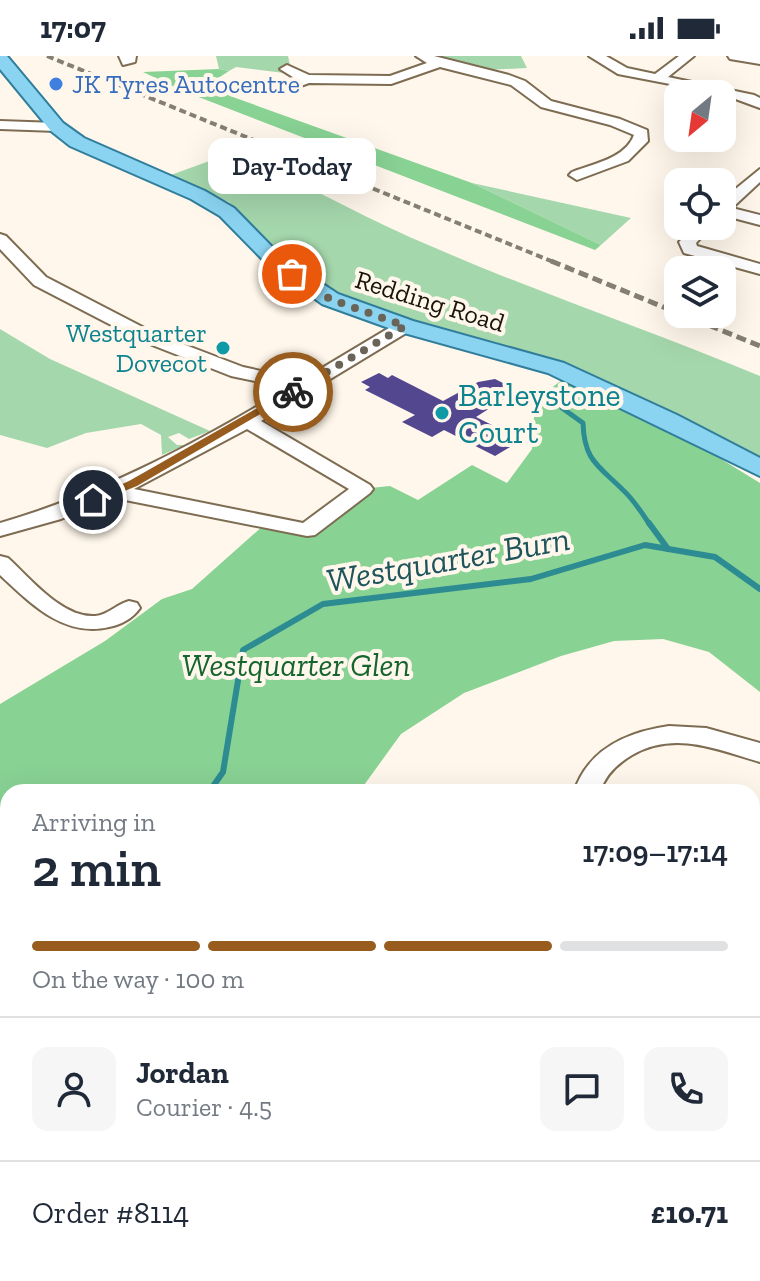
<!DOCTYPE html>
<html lang="en">
<head>
<meta charset="utf-8">
<style>
  body { margin:0; font-family:"Zilla Slab",serif; background:#f6f6f7; color:#1f2937; height:100vh; display:flex; flex-direction:column; font-size:30px; white-space:nowrap }
  * { box-sizing:border-box; margin:0 }
  p { font-size:26px; color:#747a83 }
  .icon { flex:none; width:44px; height:44px; fill:none; stroke:currentColor; stroke-width:2; stroke-linecap:round; stroke-linejoin:round }
  .map { position:relative; flex:1; overflow:hidden }
  .sheet { position:absolute; left:0px; top:728px; width:760px; height:498px; display:flex; flex-direction:column; background:#fff; border-radius:24px 24px 0 0; box-shadow:0 8px 32px #0002 }
  .sheet>* { flex:none }
  .needle { width:52px; rotate:209deg }
  .tools { position:absolute; left:664px; top:24px; display:grid; gap:16px }
  .tools a { display:grid; place-items:center; width:72px; height:72px; border-radius:16px; background:#fff; box-shadow:0 8px 32px #0002; font-size:40px }
  .pin { position:absolute; display:grid; place-items:center; width:68px; height:68px; color:#fff; margin:-34px; border:4px solid #fff; border-radius:50%; box-shadow:0 2px 8px #0007 }
  .courier { position:absolute; display:grid; place-items:center; width:80px; height:80px; margin:-40px; border:6px solid #985d1e; border-radius:50%; background:#fff; color:#222; box-shadow:0 2px 10px #0007 }
  .bubble { position:absolute; height:56px; border-radius:16px; background:#fff; box-shadow:0 8px 32px #0002; font-size:26px; font-weight:600; line-height:56px; text-align:center }
  .headline em { font-style:normal; font-weight:600 }
  .headline div { display:flex; flex-direction:column-reverse }
  .headline { display:flex; align-items:center; justify-content:space-between; height:136px; padding:0 32px }
  h1 { font-size:52px; font-weight:600; line-height:60px }
  .bar { display:grid; grid-template-columns:repeat(4,1fr); gap:12px 8px; align-content:center; height:96px; padding:0 32px }
  .bar i { height:10px; border-radius:6px; background:#e0e1e3 }
  .bar .active { background:#985d1e }
  .bar p { grid-column:span 4 }
  .line { display:flex; align-items:center; gap:20px; padding:0 32px; border-top:2px solid #e0e1e3 }
  .line div { flex:1 }
  .round { display:grid; place-items:center; flex:none; width:84px; height:84px; border-radius:16px; background:#f6f6f7 }
  .status { display:flex; justify-content:space-between; align-items:center; height:56px; padding:0 40px; background:#fff; direction:ltr }
  .status svg { height:22px; fill:currentColor }
  .map>svg:first-child { display:block }
  .green { fill:#a5d7ac }
  .forest { fill:#88d294 }
  .lines { fill:none; stroke-linecap:round; stroke-linejoin:round }
  .stream-far2 { stroke:#2d8b92; stroke-width:5 }
  .stream-far1 { stroke:#2d8b92; stroke-width:6 }
  .stream { stroke:#2d8b92; stroke-width:8 }
  .building { fill:#534890 }
  .minor-casing { stroke:#7e6c52; stroke-width:4 }
  .major-casing { stroke:#307e9b; stroke-width:4 }
  .minor { fill:#fff; fill-rule:evenodd }
  .major { fill:#8ad4f2; fill-rule:evenodd }
  .rail-far1 { stroke:#857e72; stroke-width:4; stroke-dasharray:7 4; stroke-linecap:butt }
  .rail { stroke:#857e72; stroke-width:5; stroke-dasharray:10 5; stroke-linecap:butt }
  .route { fill:#985d1e }
  .done { stroke:#6a6357; stroke-width:8; stroke-dasharray:0 14.4 }
  .shop-dot { fill:#3f7fe0; stroke:#fff7eb; stroke-width:3 }
  .culture-dot { fill:#0f9aa8; stroke:#fff7eb; stroke-width:3 }
  .labels { text-anchor:middle; stroke-width:8; stroke-linejoin:round; paint-order:stroke }
  .far-shop-label { font-size:26px; fill:#366cbe; stroke:#fff7eb; text-anchor:start }
  .far-street-label { font-size:26px; fill:#191308; stroke:#fff7eb }
  .far-culture-label { font-size:26px; fill:#0d838f; stroke:#fff7eb; text-anchor:end }
  .culture-label { font-size:32px; fill:#0d838f; stroke:#fff7eb; text-anchor:start }
  .park-label { font-size:32px; font-style:italic; fill:#15652e; stroke:#fff7eb }
  .water-label { font-size:34px; font-style:italic; fill:#1e555c; stroke:#fff7eb }
</style>
</head>
<body>
<div class="status"><b>17:07</b><svg viewBox="0 0 49 12"><path d="M0 12V9h3v3zM5 12V6h3v6zM10 12V3h3v9zM15 12V0h3v12zM26 1h20v11H26zM47 4h2v5h-2z"/></svg></div>
<div class="map">
<svg width="760" height="1225" viewBox="0 0 760 1225">
  <rect width="100%" height="100%" fill="#fff7eb"/>
  <g class="green">
    <path d="M216 0H288L292 18 236 11 229 15 219 13Z"/>
    <path d="M432 0H521L527 12 484 14Z"/>
    <path d="M237 95C302 127 366 163 433 191 541 238 652 275 760 320V403L585 316 544 300 430 270 366 249 317 226 278 194 229 146 168 120Z"/>
    <path d="M472 127 631 162 601 189Z"/>
    <path d="M0 273 50 303 210 375 189 383 179 377 168 381 177 389H185L162 399 161 379 141 368 86 377 47 392 0 379Z"/>
  </g>
  <g class="forest">
    <path d="M219 13 229 15 209 28 230 40 472 127 601 189 595 194 183 35 143 16Z"/>
    <path d="M563 323 716 400 760 427V636L709 596 663 583 614 585 561 600 464 637 401 678 359 736H8V1165L0 1177V648L105 585 162 543 192 533 264 469 307 477 370 432 390 430 418 444 472 409 507 427 532 393 535 345Z"/>
  </g>
  <g class="lines">
    <path class="stream-far2" d="M562 352 583 367C584 405 599 410 623 434 634 444 642 457 650 469"/>
    <g class="stream-far1">
      <path d="M649 467 668 493"/>
      <path d="M209 736 223 716 243 594 323 548 531 523 645 489 715 501 760 533"/>
    </g>
    <path class="stream" d="M0 972 8 965"/>
  </g>
  <path class="building" d="M379 317 388 322 392 319 443 345 478 326 495 323 515 333 512 335 515 336 476 361 522 384 495 400 444 374 432 381 402 366 415 359 365 334 370 331 361 326Z"/>
  <g class="lines">
    <defs>
      <g id="minor">
        <path d="M119 0H136L135 6 123 9Z"/>
        <path d="M416 0H434L509 19 525 25 551 45 620 63 647 74 648 85 628 105 577 124 569 119 572 116C593 108 626 102 634 79L610 69 541 51 511 29 440 11 391 28 309 27 284 36 277 32 296 23 280 13 287 9 309 19 390 20 427 7Z"/>
        <path d="M589 0H606L627 12 655 18 679 0H694L668 21 754 39 760 42V52L722 38 618 18Z"/>
        <path d="M728 0H760V8L730 3Z"/>
        <path d="M0 65 57 67 64 71 57 75 0 73Z"/>
        <path d="M760 113V126L732 152 760 159V169L722 159V144Z"/>
        <path d="M695 170H712L696 187 697 190 760 208V218L684 197 679 186Z"/>
        <path d="M0 178 6 180 46 221 154 277 243 311 302 324 399 266H411L414 270 411 274 261 365 370 429 373 433 370 437 315 479 307 480 115 442 61 463 0 480V467C104 437 197 387 288 332L231 320 142 285 34 229 0 193ZM247 373 349 433 303 467 134 433Z"/>
        <path d="M0 500 8 502C30 522 62 562 95 560 108 559 117 548 129 545L137 547 140 552C133 562 121 569 109 571 64 582 30 547 0 519Z"/>
        <path d="M669 670 706 672 760 687V706C718 694 675 674 632 699 617 708 605 719 600 736H574C588 693 627 676 669 670Z"/>
        <path d="M752 1144 760 1147V1177L752 1174Z"/>
        <path d="M214 1218H251L248 1225H211Z"/>
      </g>
      <path id="major" d="M0 0H7L63 67 84 82 205 135 234 152 282 201 338 238 413 265 564 307 677 359 760 402V420L548 317 397 275 322 248 268 209 220 160 191 143 70 90 51 75 0 13Z"/>
    </defs>
    <use href="#minor" class="minor-casing"/>
    <use href="#major" class="major-casing"/>
    <use href="#minor" class="minor"/>
    <use href="#major" class="major"/>
    <path class="rail-far1" d="M47 0 556 207"/>
    <g class="rail">
      <path d="M551 205 678 257"/>
      <path d="M681 258 760 290"/>
    </g>
  </g>
  <path class="route" d="M289 334 298 336 137 430 97 446 87 444 129 425Z"/>
  <g class="lines">
    <path class="done" d="M292 218 330 243 405 270 293 336"/>
  </g>
  <circle class="shop-dot" cx="56" cy="28" r="8"/>
  <g class="culture-dot">
    <circle cx="223" cy="292" r="8"/>
    <circle cx="442" cy="357" r="8"/>
  </g>
  <g class="labels">
    <g class="far-shop-label">
      <text x="72" y="37">JK Tyres Autocentre</text>
    </g>
    <g class="far-street-label">
      <text transform="translate(430 245) rotate(17)" y="9">Redding Road</text>
    </g>
    <g class="far-culture-label">
      <text x="207" y="286">Westquarter<tspan x="207" dy="30">Dovecot</tspan></text>
    </g>
    <g class="culture-label">
      <text x="458" y="350">Barleystone<tspan x="458" dy="37">Court</tspan></text>
    </g>
    <g class="park-label">
      <text x="296" y="620">Westquarter Glen</text>
    </g>
    <g class="water-label">
      <text transform="translate(448 503) rotate(-10)" y="12">Westquarter Burn</text>
    </g>
  </g>
</svg>
<div class="tools">
<a><svg class="needle" viewBox="-14 -14 28 28"><path d="M0-13l5 13h-10z" fill="#e53935"/><path d="M0 13l5-13h-10z" fill="#747a83"/></svg></a>
<a><svg class="icon" aria-label="locate" viewBox="0 0 24 24"><circle cx="12" cy="12" r="6"/><path d="M12 2v4M12 18v4M2 12h4M18 12h4"/></svg></a>
<a><svg class="icon" aria-label="layers" viewBox="0 0 24 24"><path d="M12 4l9 5-9 5-9-5zM3 14l9 5 9-5"/></svg></a>
</div>
<div class="pin" style="left:292px;top:218px;background:#ea580c"><svg class="icon" aria-label="bag" viewBox="0 0 24 24"><path d="M5 8h14l-1 12H6zM9 8a3 3 0 0 1 6 0"/></svg></div>
<div class="pin" style="left:93px;top:444px;background:#1f2937"><svg class="icon" aria-label="home" viewBox="0 0 24 24"><path d="M3 11l9-7 9 7M6 9v11h12V9"/></svg></div>
<div class="courier" style="left:293px;top:336px"><svg class="icon" aria-label="bike" viewBox="0 0 24 24"><circle cx="6" cy="16" r="4"/><circle cx="18" cy="16" r="4"/><path d="M6 16l4-8h5l3 8M10 8l3 8H6M13 5h3"/></svg></div>
<div class="bubble" style="left:208px;top:82px;width:168px">Day-Today</div>
<section class="sheet">
<div class="headline"><div><h1>2 min</h1><p>Arriving in</p></div><em>17:09–17:14</em></div>
<div class="bar"><i class="active"></i><i class="active"></i><i class="active"></i><i></i><p>On the way · 100 m</p></div>
<div class="line" style="height:144px"><a class="round"><svg class="icon" aria-label="person" viewBox="0 0 24 24"><circle cx="12" cy="8" r="4"/><path d="M4 21q1-7 8-7t8 7"/></svg></a><div><b>Jordan</b><p>Courier · 4.5</p></div><a class="round"><svg class="icon" aria-label="chat" viewBox="0 0 24 24"><path d="M4 5h16v11H9l-5 4z"/></svg></a><a class="round"><svg class="icon" aria-label="phone" viewBox="0 0 24 24"><path d="M5 4h4l2 5-3 2q2 4 5 5l2-3 5 2v4C11 20 4 13 5 4z"/></svg></a></div>
<div class="line" style="height:104px"><div>Order #8114</div><b>£10.71</b></div>
</section>
</div>
</body>
</html>
